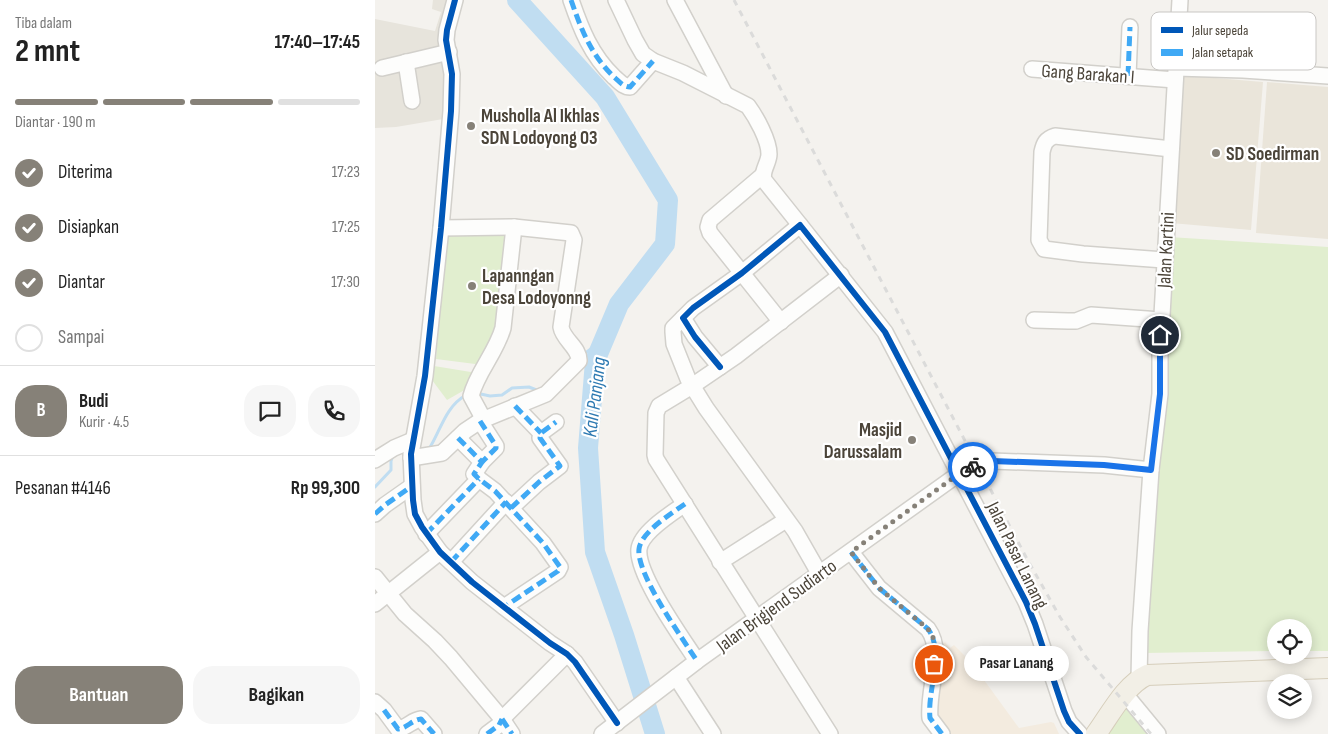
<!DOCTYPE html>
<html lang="id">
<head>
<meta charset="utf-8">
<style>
  body { margin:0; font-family:"Sofia Sans Condensed",sans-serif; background:#f6f6f6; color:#222; height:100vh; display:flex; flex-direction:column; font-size:19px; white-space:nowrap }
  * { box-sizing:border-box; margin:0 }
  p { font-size:16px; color:#767676 }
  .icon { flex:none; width:28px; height:28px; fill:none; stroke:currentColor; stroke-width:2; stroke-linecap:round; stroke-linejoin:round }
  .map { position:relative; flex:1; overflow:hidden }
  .panel { display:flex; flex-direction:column; background:#fff; width:375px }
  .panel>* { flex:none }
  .fabs { position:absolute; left:892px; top:619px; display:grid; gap:10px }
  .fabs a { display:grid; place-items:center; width:45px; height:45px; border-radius:50%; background:#fff; box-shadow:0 2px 12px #0003; font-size:25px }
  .pin { position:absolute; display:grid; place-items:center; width:42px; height:42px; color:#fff; margin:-21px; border:2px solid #fff; border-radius:50%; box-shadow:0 1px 5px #0007 }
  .courier { position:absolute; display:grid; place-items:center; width:50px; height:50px; margin:-25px; border:4px solid #1a73e8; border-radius:50%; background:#fff; color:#222; box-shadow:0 1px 6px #0007 }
  .bubble { position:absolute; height:35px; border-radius:18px; background:#fff; box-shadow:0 2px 12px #0003; font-size:16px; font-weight:700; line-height:35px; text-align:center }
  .overview em { font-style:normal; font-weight:700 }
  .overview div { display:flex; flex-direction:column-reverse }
  .overview { display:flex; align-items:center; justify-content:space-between; height:85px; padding:0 15px }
  h1 { font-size:32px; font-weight:700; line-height:38px }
  .bar { display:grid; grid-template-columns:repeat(4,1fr); gap:8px 5px; align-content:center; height:60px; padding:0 15px }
  .bar i { height:6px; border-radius:4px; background:#e0e0e0 }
  .bar .selected { background:#868178 }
  .bar p { grid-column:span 4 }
  .line { display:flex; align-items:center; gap:12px; padding:0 15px; border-top:1px solid #e0e0e0 }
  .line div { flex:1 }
  .round { display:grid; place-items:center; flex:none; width:52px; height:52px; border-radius:20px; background:#f6f6f6 }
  ol { padding:0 15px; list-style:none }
  li { display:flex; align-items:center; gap:15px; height:55px }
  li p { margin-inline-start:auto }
  li .icon { padding:5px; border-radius:50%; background:#868178; color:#fff; stroke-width:4 }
  li:last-child { color:#767676 }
  li i { width:28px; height:28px; border:2px solid #e0e0e0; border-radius:50% }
  .action { display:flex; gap:10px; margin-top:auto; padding:10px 15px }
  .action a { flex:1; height:58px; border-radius:20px; background:#868178; color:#fff; font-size:20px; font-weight:700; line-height:58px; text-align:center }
  .action a+a { background:#f6f6f6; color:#222 }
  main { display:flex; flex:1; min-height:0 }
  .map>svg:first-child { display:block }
  .residential { fill:#e7e4dc }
  .commercial { fill:#f3ebdf }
  .education { fill:#eae5da }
  .green { fill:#e1eecf }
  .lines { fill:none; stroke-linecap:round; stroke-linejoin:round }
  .stream { stroke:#c0ddf1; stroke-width:3 }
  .river { stroke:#c0ddf1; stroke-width:20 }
  .minor-casing { stroke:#d2d0cb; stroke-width:18 }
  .major-casing { stroke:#d6cebb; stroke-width:22 }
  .minor { stroke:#fdfdfc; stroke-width:15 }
  .major { stroke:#f2efe6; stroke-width:20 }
  .rail { stroke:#dbdbda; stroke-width:3; stroke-dasharray:6 6; stroke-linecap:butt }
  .quiet { stroke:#3fa9f5; stroke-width:5; stroke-dasharray:10 5; stroke-linecap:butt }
  .cycleway-casing { stroke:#fff; stroke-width:9 }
  .cycleway { stroke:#0057b8; stroke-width:6 }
  .done { stroke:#868178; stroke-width:5; stroke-dasharray:0 9 }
  .route { stroke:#1a73e8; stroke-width:6 }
  .poi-dot { fill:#868178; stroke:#fff; stroke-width:2 }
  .labels { text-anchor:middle; stroke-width:4.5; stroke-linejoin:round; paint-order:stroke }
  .street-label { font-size:19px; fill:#4b4439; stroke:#fff }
  .poi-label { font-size:19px; font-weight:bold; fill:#4b4439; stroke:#fff; text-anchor:start }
  .water-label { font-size:20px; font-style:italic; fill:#2e7ab2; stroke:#fff }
  .key { fill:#fff; stroke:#c9c7c4; stroke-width:1 }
  .key-label { font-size:14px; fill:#4b4439 }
</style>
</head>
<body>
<main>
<section class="panel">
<div class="overview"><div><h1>2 mnt</h1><p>Tiba dalam</p></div><em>17:40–17:45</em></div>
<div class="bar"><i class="selected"></i><i class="selected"></i><i class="selected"></i><i></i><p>Diantar · 190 m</p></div>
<ol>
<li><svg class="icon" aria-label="check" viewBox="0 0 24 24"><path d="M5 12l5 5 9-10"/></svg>Diterima<p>17:23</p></li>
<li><svg class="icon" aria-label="check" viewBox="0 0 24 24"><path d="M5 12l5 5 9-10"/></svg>Disiapkan<p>17:25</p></li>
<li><svg class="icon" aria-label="check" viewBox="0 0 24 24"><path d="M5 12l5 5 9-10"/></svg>Diantar<p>17:30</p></li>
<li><i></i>Sampai</li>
</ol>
<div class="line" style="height:90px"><b class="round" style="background:#868178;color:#fff">B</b><div><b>Budi</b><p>Kurir · 4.5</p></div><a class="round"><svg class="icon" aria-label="chat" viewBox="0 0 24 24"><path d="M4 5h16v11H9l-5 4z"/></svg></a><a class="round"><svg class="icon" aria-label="phone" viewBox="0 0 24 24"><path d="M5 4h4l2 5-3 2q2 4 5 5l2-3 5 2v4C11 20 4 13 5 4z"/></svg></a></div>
<div class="line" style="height:65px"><div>Pesanan #4146</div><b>Rp 99,300</b></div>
<div class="action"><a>Bantuan</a><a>Bagikan</a></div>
</section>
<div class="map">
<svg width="953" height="734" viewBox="0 0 953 734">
  <rect width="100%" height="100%" fill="#f4f2ee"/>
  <path class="residential" d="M58 0H85L77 38 80 117 21 127 0 128V19L60 31 66 12 57 9Z"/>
  <path class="commercial" d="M570 642 575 648 579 645 596 662 644 728 676 722 679 723 684 734H573L561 719 568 644Z"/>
  <g class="education">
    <path d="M804 75 888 82 876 230 796 223Z"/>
    <path d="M892 82 953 87V239L881 233Z"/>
  </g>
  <g class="green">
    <path d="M135 233 121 338 108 365 61 359 71 235Z"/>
    <path d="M794 237 953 247V651H929V628H901V651L769 653Z"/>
    <path d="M59 366 102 373 93 388 72 400 57 380Z"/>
    <path d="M752 704 778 734H732Z"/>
  </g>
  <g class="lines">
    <g class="stream">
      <path d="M208 355 217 348 226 346"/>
      <path d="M101 393 115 396 127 395 137 388 154 387 164 391"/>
      <path d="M52 449H54C66 430 70 407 91 395"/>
      <path d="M0 487 16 470V461L18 455"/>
    </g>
    <path class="river" d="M142 0 230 97 293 200 290 244 244 304 220 361 213 448 220 552 249 635 280 734"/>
    <defs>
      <g id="minor">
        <path d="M80 0 72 30 71 40 77 74 76 111 66 228 50 376 36 454 38 500 40 514 47 527 65 552 97 582 175 643 192 654 200 662 242 723"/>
        <path d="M196 0C206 29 216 55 239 77 244 81 248 87 255 87L278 61"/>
        <path d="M241 0 260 40 268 54 278 61 308 73 373 106C381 117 394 140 394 154 394 163 386 171 389 180L425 225"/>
        <path d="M300 0 351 96"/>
        <path d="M31 62 37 101"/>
        <path d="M7 68 74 52"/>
        <path d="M801 68 868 70 953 76"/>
        <path d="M657 69 800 80"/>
        <path d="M753 76 755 27"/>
        <path d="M388 175 335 220 333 227 335 233 406 322"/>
        <path d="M789 260 708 254 669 249 664 240 667 152C669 143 671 139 680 136L796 149"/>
        <path d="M308 318 298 328V332L299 344 313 379 331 408 420 531 444 573"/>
        <path d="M659 320 693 321H701L716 315 786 320"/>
        <path d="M345 367 320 337 308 318 318 308 367 273 425 225 510 332 651 602 660 624 689 711 694 722 705 734"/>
        <path d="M140 406 166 433"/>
        <path d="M109 420 96 396C102 372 121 353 128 328L139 227"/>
        <path d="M105 421 121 446V448L107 462"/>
        <path d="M83 438 107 462 99 474 104 479 120 491 168 543 185 567 183 571 129 607"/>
        <path d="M36 458 67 453 90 431 105 421 171 394 204 361C205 348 188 340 186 327L199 240 196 233 139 227 66 228"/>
        <path d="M0 460 19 448 38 440"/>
        <path d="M310 504C297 513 266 532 264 549 261 574 308 639 322 661"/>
        <path d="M136 508 164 482 185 466 165 438 166 433 181 422"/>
        <path d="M0 514 10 505 37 486"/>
        <path d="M51 534 104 479"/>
        <path d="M476 552 504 588 553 629C570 652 552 690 555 718L567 734"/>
        <path d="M76 562 131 502"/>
        <path d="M345 562 411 520"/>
        <path d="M0 577 30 614 60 641 76 658 127 719 137 734"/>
        <path d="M0 604 65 552"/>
        <path d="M301 677 338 734"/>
        <path d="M764 679 765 631 776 470 785 394V350L805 0"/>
        <path d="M750 694 783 734"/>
        <path d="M0 702 9 710 23 729C32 728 37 720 46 719L59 734"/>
        <path d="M112 734 124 725 127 719 192 654"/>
        <path d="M227 734 322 661 585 473 603 465 617 461 729 465 776 470"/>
        <path d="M455 734 281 459 280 455 281 413 284 406 317 386 361 356 466 275"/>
      </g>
      <path id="major" d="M721 734C735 715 750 685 772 675L953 668"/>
    </defs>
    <use href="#minor" class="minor-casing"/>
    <use href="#major" class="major-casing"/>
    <use href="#minor" class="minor"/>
    <use href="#major" class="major"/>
    <path class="rail" d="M359 0 652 559 685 617 711 657 776 734"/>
    <g class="quiet">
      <path d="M196 0C206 29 216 55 239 77 244 81 248 87 255 87L278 61"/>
      <path d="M753 76 755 27"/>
      <path d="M140 406 166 433"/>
      <path d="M105 421 121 446V448L107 462"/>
      <path d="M83 438 107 462 99 474 104 479 120 491 168 543 185 567 183 571 129 607"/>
      <path d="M310 504C297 513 266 532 264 549 261 574 308 639 322 661"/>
      <path d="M136 508 164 482 185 466 165 438 166 433 181 422"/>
      <path d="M0 514 10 505 37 486"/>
      <path d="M51 534 104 479"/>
      <path d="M476 552 504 588 553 629C570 652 552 690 555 718L567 734"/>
      <path d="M76 562 131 502"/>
      <path d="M9 710 23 729C32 728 37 720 46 719L59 734"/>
      <path d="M127 719 137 734"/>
      <path d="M112 734 124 725 127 719"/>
    </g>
    <defs>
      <g id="cycleway">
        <path d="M80 0 72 30 71 40 77 74 76 111 66 228 50 376 36 454 38 500 40 514 47 527 65 552 97 582 175 643 192 654 200 662 242 723"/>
        <path d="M345 367 320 337 308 318 318 308 367 273 425 225 510 332 651 602 660 624 689 711 694 722 705 734"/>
      </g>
    </defs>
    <use href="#cycleway" class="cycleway-casing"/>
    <use href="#cycleway" class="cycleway"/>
  </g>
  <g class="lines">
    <path class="done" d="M559 664 560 641 553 629 504 588 476 552 585 473 598 467"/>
    <path class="route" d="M598 467 617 461 729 465 776 470 785 394V335"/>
  </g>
  <g class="poi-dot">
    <circle cx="96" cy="126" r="5"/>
    <circle cx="841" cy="153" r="5"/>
    <circle cx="97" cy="286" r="5"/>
    <circle cx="537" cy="440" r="5"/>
  </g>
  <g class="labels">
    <g class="street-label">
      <text transform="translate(713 73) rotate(4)" y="7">Gang Barakan I</text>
      <text transform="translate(790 250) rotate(-87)" y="7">Jalan Kartini</text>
      <text transform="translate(643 555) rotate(64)" y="7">Jalan Pasar Lanang</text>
      <text transform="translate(401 605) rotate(-36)" y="7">Jalan Brigjend Sudiarto</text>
    </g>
    <g class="poi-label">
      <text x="106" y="122">Musholla Al Ikhlas<tspan x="106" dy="22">SDN Lodoyong 03</tspan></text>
      <text x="851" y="160">SD Soedirman</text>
      <text x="107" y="282">Lapanngan<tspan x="107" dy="22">Desa Lodoyonng</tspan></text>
      <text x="527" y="436" text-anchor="end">Masjid<tspan x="527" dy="22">Darussalam</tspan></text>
    </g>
    <g class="water-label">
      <text transform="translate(219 397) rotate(-83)" y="7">Kali Panjang</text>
    </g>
  </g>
  <rect x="776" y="12" width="165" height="58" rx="8" class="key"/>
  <rect x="786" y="27" width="22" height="6" fill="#0057b8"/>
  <rect x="786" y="49" width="22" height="7" fill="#3fa9f5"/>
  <g class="key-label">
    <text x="817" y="35">Jalur sepeda</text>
    <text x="817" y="57">Jalan setapak</text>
  </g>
</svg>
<div class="fabs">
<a><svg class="icon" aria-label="locate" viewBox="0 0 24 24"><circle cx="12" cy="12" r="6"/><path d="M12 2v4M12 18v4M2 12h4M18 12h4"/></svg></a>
<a><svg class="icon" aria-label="layers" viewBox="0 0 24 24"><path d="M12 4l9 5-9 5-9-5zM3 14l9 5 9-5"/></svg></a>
</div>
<div class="pin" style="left:559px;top:664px;background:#ea580c"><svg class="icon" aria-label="bag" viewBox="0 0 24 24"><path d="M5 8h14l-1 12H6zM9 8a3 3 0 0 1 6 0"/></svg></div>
<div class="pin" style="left:785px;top:335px;background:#1f2937"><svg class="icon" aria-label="home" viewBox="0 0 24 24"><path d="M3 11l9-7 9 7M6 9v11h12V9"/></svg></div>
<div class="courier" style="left:598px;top:467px"><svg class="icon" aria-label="bike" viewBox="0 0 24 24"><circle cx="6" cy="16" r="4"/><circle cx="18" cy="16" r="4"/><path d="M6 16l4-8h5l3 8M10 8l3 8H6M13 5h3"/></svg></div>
<div class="bubble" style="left:589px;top:646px;width:105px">Pasar Lanang</div>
</div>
</main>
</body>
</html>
